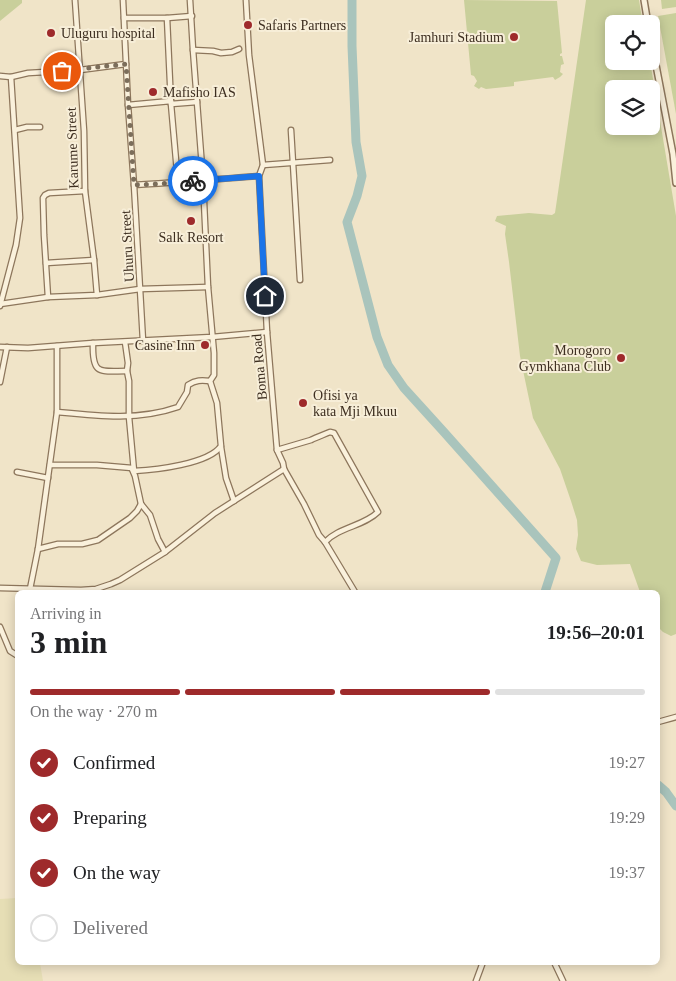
<!DOCTYPE html>
<html lang="en">
<head>
<meta charset="utf-8">
<style>
  body { margin:0; font-family:Georgia,serif; background:#f6f6f6; color:#202124; height:100vh; display:flex; flex-direction:column; font-size:19px; white-space:nowrap }
  * { box-sizing:border-box; margin:0 }
  p { font-size:16px; color:#757577 }
  .icon { flex:none; width:28px; height:28px; fill:none; stroke:currentColor; stroke-width:2; stroke-linecap:round; stroke-linejoin:round }
  .map { position:relative; flex:1; overflow:hidden }
  .details { position:absolute; left:15px; top:590px; width:645px; height:375px; display:flex; flex-direction:column; background:#fff; border-radius:8px; box-shadow:0 2px 12px #0003 }
  .details>* { flex:none }
  .buttons { position:absolute; left:605px; top:15px; display:grid; gap:10px }
  .buttons a { display:grid; place-items:center; width:55px; height:55px; border-radius:8px; background:#fff; box-shadow:0 2px 12px #0003; font-size:25px }
  .pin { position:absolute; display:grid; place-items:center; width:42px; height:42px; color:#fff; margin:-21px; border:2px solid #fff; border-radius:50%; box-shadow:0 1px 5px #0007 }
  .courier { position:absolute; display:grid; place-items:center; width:50px; height:50px; margin:-25px; border:4px solid #1a73e8; border-radius:50%; background:#fff; color:#222; box-shadow:0 1px 6px #0007 }
  .headline em { font-style:normal; font-weight:700 }
  .headline div { display:flex; flex-direction:column-reverse }
  .headline { display:flex; align-items:center; justify-content:space-between; height:85px; padding:0 15px }
  h1 { font-size:32px; font-weight:700; line-height:38px }
  .bar { display:grid; grid-template-columns:repeat(4,1fr); gap:8px 5px; align-content:center; height:60px; padding:0 15px }
  .bar i { height:6px; border-radius:4px; background:#e0e0e0 }
  .bar .active { background:#9e2a2b }
  .bar p { grid-column:span 4 }
  ol { padding:0 15px; list-style:none }
  li { display:flex; align-items:center; gap:15px; height:55px }
  li p { margin-inline-start:auto }
  li .icon { padding:5px; border-radius:50%; background:#9e2a2b; color:#fff; stroke-width:4 }
  li:last-child { color:#757577 }
  li i { width:28px; height:28px; border:2px solid #e0e0e0; border-radius:50% }
  .map>svg:first-child { display:block }
  .farmland { fill:#e6deb5 }
  .green { fill:#c9cf9b; fill-rule:evenodd }
  .lines { fill:none; stroke-linecap:round; stroke-linejoin:round }
  .river { stroke:#a9c4bc; stroke-width:9 }
  .minor-casing { stroke:#8d765c; stroke-width:7 }
  .tertiary-casing { stroke:#8d765c; stroke-width:8 }
  .minor { stroke:#faf1dc; stroke-width:4.5 }
  .tertiary { stroke:#faf1dc; stroke-width:5 }
  .done { stroke:#7c6e5b; stroke-width:5; stroke-dasharray:0 9 }
  .route { stroke:#1a73e8; stroke-width:6 }
  .poi-dot { fill:#9e2a2b; stroke:#f7eed8; stroke-width:2 }
  .labels { text-anchor:middle; stroke-width:4; stroke-linejoin:round; paint-order:stroke }
  .poi-label { font-size:14px; fill:#3d2e20; stroke:#f7eed8; text-anchor:start }
  .street-label { font-size:14px; fill:#3d2e20; stroke:#f7eed8 }
</style>
</head>
<body>
<div class="map">
<svg width="676" height="981" viewBox="0 0 676 981">
  <rect width="100%" height="100%" fill="#f0e4c8"/>
  <path class="farmland" d="M17 898 18 962 40 963 43 981H0V899Z"/>
  <g class="green">
    <path d="M0 0H22V3L0 21Z"/>
    <path d="M464 0 557 1 562 53 560 54V56H562L564 64 561 65 560 72 563 74 560 77 555 80 553 77 514 82V86L486 89 481 87 479 89 474 86 477 81 474 76 471 75Z"/>
    <path d="M586 0H639L643 24H614V61H650L676 216V634L671 636 663 632 658 627V592H640L630 564 597 565 581 561 576 549 578 535 577 520 571 501 560 469 533 418 520 356 509 262 505 234 506 226 495 221 497 216 529 213 552 215 555 213ZM614 89H651V126H614Z"/>
    <path d="M661 0H676V7L662 9Z"/>
    <path d="M676 13V114L658 16Z"/>
  </g>
  <g class="lines">
    <g class="river">
      <path d="M352 0V46L356 142 362 176 357 196 347 222 377 337 388 365 404 388 443 431 556 558 545 592"/>
      <path d="M658 785 666 792 676 806"/>
    </g>
    <defs>
      <g id="minor">
        <path d="M75 0 84 131 85 191 94 260 97 295"/>
        <path d="M123 0 128 105 134 185 143 341"/>
        <path d="M246 0 249 55 263 165 259 176 267 332 277 450 283 463 284 469 304 504 319 535 325 542 355 592"/>
        <path d="M124 18H167L192 16"/>
        <path d="M167 18 171 104 178 183"/>
        <path d="M193 50 213 51 221 53 232 52 239 49"/>
        <path d="M0 76 11 77 28 73 80 70 126 64"/>
        <path d="M128 105 171 101V104L197 102"/>
        <path d="M15 130 27 127H40"/>
        <path d="M291 130 300 280"/>
        <path d="M263 165 330 160"/>
        <path d="M134 185C176 183 217 179 259 176"/>
        <path d="M46 263 94 260"/>
        <path d="M48 297 44 235 43 198 45 195 49 193 85 191"/>
        <path d="M0 304 48 297 97 295 140 289 208 287"/>
        <path d="M0 306 16 245 20 218 11 77"/>
        <path d="M125 342 128 363 127 371 129 381V417L134 471"/>
        <path d="M93 343C92 376 100 371 127 371"/>
        <path d="M0 347 28 348 93 343 212 337 267 332"/>
        <path d="M0 382 7 347"/>
        <path d="M57 412C97 416 138 421 178 407L187 392 188 385C196 380 201 380 210 381"/>
        <path d="M221 447 226 478 234 501"/>
        <path d="M277 450 311 440C317 437 323 435 330 432L334 433 378 512C364 526 339 527 325 542"/>
        <path d="M50 465H97L132 468"/>
        <path d="M132 469 135 476 141 504 150 515 158 539 165 552"/>
        <path d="M134 471C155 470 209 464 221 446L217 403 210 381 214 375V353L208 287 203 180 193 50 190 0"/>
        <path d="M17 472 48 478"/>
        <path d="M38 549 58 544H82L98 540 130 518 137 511 141 504"/>
        <path d="M0 588 81 590 96 589 111 584 120 580 165 552 215 513 284 469"/>
        <path d="M33 592 30 589 38 549 57 412V346"/>
        <path d="M0 627 10 651 18 656"/>
        <path d="M658 722 676 717"/>
        <path d="M554 962 563 981"/>
        <path d="M476 981 483 962"/>
      </g>
      <g id="tertiary">
        <path d="M644 0 648 24"/>
        <path d="M651 39 673 154 676 183"/>
      </g>
    </defs>
    <use href="#minor" class="minor-casing"/>
    <use href="#tertiary" class="tertiary-casing"/>
    <use href="#minor" class="minor"/>
    <use href="#tertiary" class="tertiary"/>
  </g>
  <g class="lines">
    <path class="done" d="M62 71 126 64 134 185 178 183 193 181"/>
    <path class="route" d="M193 181 259 176 265 296"/>
  </g>
  <g class="poi-dot">
    <circle cx="248" cy="25" r="5"/>
    <circle cx="51" cy="33" r="5"/>
    <circle cx="514" cy="37" r="5"/>
    <circle cx="153" cy="92" r="5"/>
    <circle cx="191" cy="221" r="5"/>
    <circle cx="205" cy="345" r="5"/>
    <circle cx="621" cy="358" r="5"/>
    <circle cx="303" cy="403" r="5"/>
  </g>
  <g class="labels">
    <g class="poi-label">
      <text x="258" y="30">Safaris Partners</text>
      <text x="61" y="38">Uluguru hospital</text>
      <text x="504" y="42" text-anchor="end">Jamhuri Stadium</text>
      <text x="163" y="97">Mafisho IAS</text>
      <text x="191" y="242" text-anchor="middle">Salk Resort</text>
      <text x="195" y="350" text-anchor="end">Casine Inn</text>
      <text x="611" y="355" text-anchor="end">Morogoro<tspan x="611" dy="16">Gymkhana Club</tspan></text>
      <text x="313" y="400">Ofisi ya<tspan x="313" dy="16">kata Mji Mkuu</tspan></text>
    </g>
    <g class="street-label">
      <text transform="translate(72 148) rotate(-92)" y="5">Karume Street</text>
      <text transform="translate(127 246) rotate(-93)" y="5">Uhuru Street</text>
      <text transform="translate(259 367) rotate(-95)" y="5">Boma Road</text>
    </g>
  </g>
</svg>
<div class="buttons">
<a><svg class="icon" aria-label="locate" viewBox="0 0 24 24"><circle cx="12" cy="12" r="6"/><path d="M12 2v4M12 18v4M2 12h4M18 12h4"/></svg></a>
<a><svg class="icon" aria-label="layers" viewBox="0 0 24 24"><path d="M12 4l9 5-9 5-9-5zM3 14l9 5 9-5"/></svg></a>
</div>
<div class="pin" style="left:62px;top:71px;background:#ea580c"><svg class="icon" aria-label="bag" viewBox="0 0 24 24"><path d="M5 8h14l-1 12H6zM9 8a3 3 0 0 1 6 0"/></svg></div>
<div class="pin" style="left:265px;top:296px;background:#1f2937"><svg class="icon" aria-label="home" viewBox="0 0 24 24"><path d="M3 11l9-7 9 7M6 9v11h12V9"/></svg></div>
<div class="courier" style="left:193px;top:181px"><svg class="icon" aria-label="bike" viewBox="0 0 24 24"><circle cx="6" cy="16" r="4"/><circle cx="18" cy="16" r="4"/><path d="M6 16l4-8h5l3 8M10 8l3 8H6M13 5h3"/></svg></div>
<section class="details">
<div class="headline"><div><h1>3 min</h1><p>Arriving in</p></div><em>19:56–20:01</em></div>
<div class="bar"><i class="active"></i><i class="active"></i><i class="active"></i><i></i><p>On the way · 270 m</p></div>
<ol>
<li><svg class="icon" aria-label="check" viewBox="0 0 24 24"><path d="M5 12l5 5 9-10"/></svg>Confirmed<p>19:27</p></li>
<li><svg class="icon" aria-label="check" viewBox="0 0 24 24"><path d="M5 12l5 5 9-10"/></svg>Preparing<p>19:29</p></li>
<li><svg class="icon" aria-label="check" viewBox="0 0 24 24"><path d="M5 12l5 5 9-10"/></svg>On the way<p>19:37</p></li>
<li><i></i>Delivered</li>
</ol>
</section>
</div>
</body>
</html>
